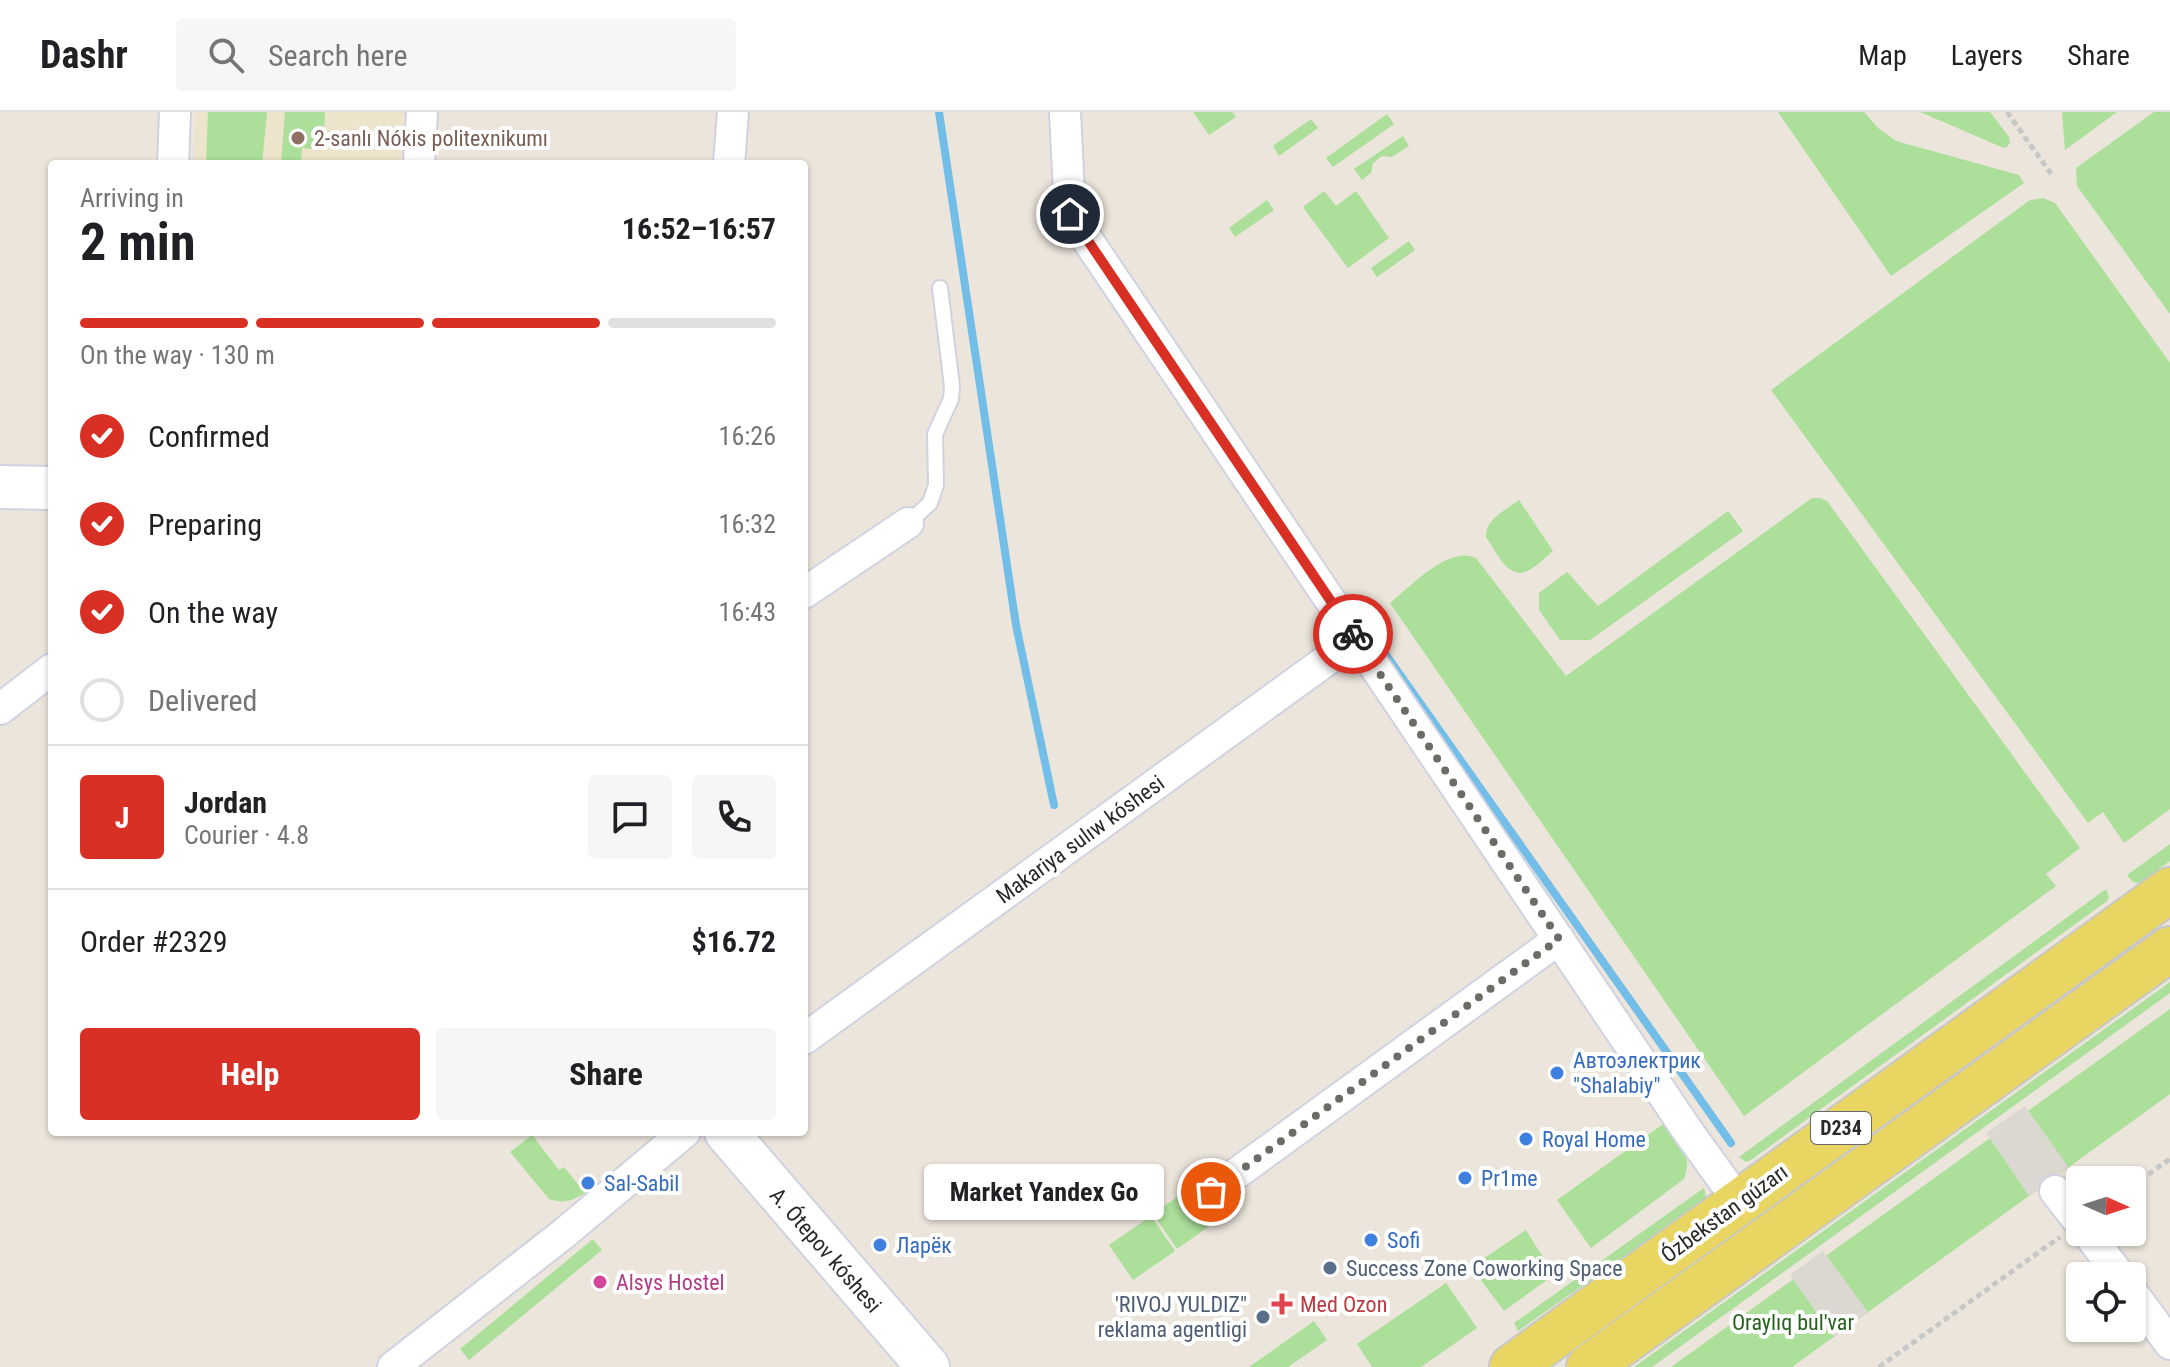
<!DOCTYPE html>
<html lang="en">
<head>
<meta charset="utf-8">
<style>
  body { margin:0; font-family:"Roboto Condensed",sans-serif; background:#f6f6f6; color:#202124; height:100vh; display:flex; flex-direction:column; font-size:30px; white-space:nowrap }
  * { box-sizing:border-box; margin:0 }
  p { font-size:26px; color:#757577 }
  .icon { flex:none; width:44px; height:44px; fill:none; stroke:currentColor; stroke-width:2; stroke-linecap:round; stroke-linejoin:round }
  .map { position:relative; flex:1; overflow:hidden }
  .sheet { position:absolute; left:48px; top:48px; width:760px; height:976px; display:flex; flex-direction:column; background:#fff; border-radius:8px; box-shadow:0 2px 6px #0004 }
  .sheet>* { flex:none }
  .needle { width:52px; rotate:93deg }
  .buttons { position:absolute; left:2066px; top:1054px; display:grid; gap:16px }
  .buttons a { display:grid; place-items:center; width:80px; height:80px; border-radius:8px; background:#fff; box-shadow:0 2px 6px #0004; font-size:40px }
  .pin { position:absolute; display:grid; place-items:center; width:68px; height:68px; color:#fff; margin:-34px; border:4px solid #fff; border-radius:50%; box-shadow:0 2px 8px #0007 }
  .courier { position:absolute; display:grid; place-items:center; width:80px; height:80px; margin:-40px; border:6px solid #d93025; border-radius:50%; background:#fff; color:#222; box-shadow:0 2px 10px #0007 }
  .bubble { position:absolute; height:56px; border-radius:8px; background:#fff; box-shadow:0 2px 6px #0004; font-size:26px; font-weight:700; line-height:56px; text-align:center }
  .overview em { font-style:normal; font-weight:700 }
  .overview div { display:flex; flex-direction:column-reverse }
  .overview { display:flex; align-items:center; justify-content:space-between; height:136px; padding:0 32px }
  h1 { font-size:52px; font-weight:700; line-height:60px }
  .bar { display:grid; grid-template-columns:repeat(4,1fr); gap:12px 8px; align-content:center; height:96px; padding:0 32px }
  .bar i { height:10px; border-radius:6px; background:#e0e0e0 }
  .bar .active { background:#d93025 }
  .bar p { grid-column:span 4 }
  .line { display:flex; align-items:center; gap:20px; padding:0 32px; border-top:2px solid #e0e0e0 }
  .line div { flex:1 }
  .round { display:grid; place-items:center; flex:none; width:84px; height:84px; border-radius:8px; background:#f6f6f6 }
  ol { padding:0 32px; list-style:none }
  li { display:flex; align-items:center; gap:24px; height:88px }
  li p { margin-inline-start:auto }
  li .icon { padding:8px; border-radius:50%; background:#d93025; color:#fff; stroke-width:4 }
  li:last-child { color:#757577 }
  li i { width:44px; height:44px; border:4px solid #e0e0e0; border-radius:50% }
  .action { display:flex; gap:16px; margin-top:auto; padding:16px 32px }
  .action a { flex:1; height:92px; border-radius:8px; background:#d93025; color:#fff; font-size:32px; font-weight:700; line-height:92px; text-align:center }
  .action a+a { background:#f6f6f6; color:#202124 }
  header { display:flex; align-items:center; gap:48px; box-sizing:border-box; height:112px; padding:0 40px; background:#fff; border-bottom:2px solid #e0e0e0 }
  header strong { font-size:38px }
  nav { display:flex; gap:44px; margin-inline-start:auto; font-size:28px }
  .search { width:560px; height:72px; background:#f6f6f6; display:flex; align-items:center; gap:20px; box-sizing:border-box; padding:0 28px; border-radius:8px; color:#757577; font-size:30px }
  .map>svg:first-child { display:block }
  .education { fill:#ece4cb }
  .green { fill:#abdf9a }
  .plaza { fill:#dbd8d2 }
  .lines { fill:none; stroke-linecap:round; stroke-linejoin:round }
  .stream { stroke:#73bee8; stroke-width:8 }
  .lane-casing { stroke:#d1d2e1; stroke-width:18 }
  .street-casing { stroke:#d1d2e1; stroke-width:34 }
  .secondary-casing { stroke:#d1d2e1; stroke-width:46 }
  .primary-casing { stroke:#c7c7c7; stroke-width:48 }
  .path { stroke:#c7c7c7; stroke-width:5; stroke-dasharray:6 4; stroke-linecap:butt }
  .lane { stroke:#fff; stroke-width:14 }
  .street { stroke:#fff; stroke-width:30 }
  .secondary { stroke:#fff; stroke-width:42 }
  .primary { stroke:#e9d662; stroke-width:44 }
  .done { stroke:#6d6b67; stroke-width:8; stroke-dasharray:0 14.4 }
  .route { stroke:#d93025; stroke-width:10 }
  .education-dot { fill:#8d6e63; stroke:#fff; stroke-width:3 }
  .shop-dot { fill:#3f7fe0; stroke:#fff; stroke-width:3 }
  .service-dot { fill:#5c6f8a; stroke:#fff; stroke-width:3 }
  .hotel-dot { fill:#d1479c; stroke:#fff; stroke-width:3 }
  .health-dot { fill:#e0444e; stroke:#fff; stroke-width:3 }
  .labels { text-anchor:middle; stroke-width:8; stroke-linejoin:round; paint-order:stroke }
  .shield { fill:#fff; stroke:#696969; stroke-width:2 }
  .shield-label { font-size:20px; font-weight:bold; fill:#292929 }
  .education-label { font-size:22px; fill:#785e54; stroke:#fff; text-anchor:start }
  .street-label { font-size:22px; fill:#292929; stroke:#fff }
  .shop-label { font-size:22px; fill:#366cbe; stroke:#fff; text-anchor:start }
  .service-label { font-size:22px; fill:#4e5e75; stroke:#fff; text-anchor:start }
  .hotel-label { font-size:22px; fill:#b23c85; stroke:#fff; text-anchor:start }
  .health-label { font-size:22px; fill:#be3a42; stroke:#fff; text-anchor:start }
  .park-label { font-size:22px; fill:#25621d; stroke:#fff }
</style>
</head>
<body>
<header>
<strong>Dashr</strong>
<div class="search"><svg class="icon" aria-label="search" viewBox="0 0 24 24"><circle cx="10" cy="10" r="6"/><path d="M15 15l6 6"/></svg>Search here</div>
<nav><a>Map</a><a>Layers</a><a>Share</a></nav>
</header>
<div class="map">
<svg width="2170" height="1255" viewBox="0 0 2170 1255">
  <rect width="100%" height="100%" fill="#ebe5db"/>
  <path class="education" d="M196 0H403L400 52H194Z"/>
  <g class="green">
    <path d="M208 0H267L262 52H206Z"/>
    <path d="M285 0H325L323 38 302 36 301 52H281Z"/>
    <path d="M1193 0H1232L1236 5 1209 23Z"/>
    <path d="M1778 0H1864L1878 16 1896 29 2019 63 2024 71 1891 164Z"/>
    <path d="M1920 0H1990L2009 25 2010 31 2006 36 1999 34Z"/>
    <path d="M2062 0H2117L2065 38Z"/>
    <path d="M2154 0H2170V202L2077 74 2076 56Z"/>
    <path d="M1387 2 1394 12 1333 55 1326 46Z"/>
    <path d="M1311 7 1318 16 1279 44 1273 34Z"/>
    <path d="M1403 24 1409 34 1392 45 1382 44 1373 51 1371 61 1362 68 1354 57Z"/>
    <path d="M1324 79 1336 94 1356 79 1389 126 1348 156 1303 95Z"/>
    <path d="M2043 86 2055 91 2170 251V697L2124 731 2103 700 2088 711 1771 278 2030 88Z"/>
    <path d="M1267 88 1274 98 1235 125 1229 116Z"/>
    <path d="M1409 129 1415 138 1377 165 1371 156Z"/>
    <path d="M1812 386H1820L1827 389 2080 736 2046 762 2056 774 1744 1004 1390 491C1411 474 1449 433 1476 446L1566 564Z"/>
    <path d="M1519 388 1553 439C1545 445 1537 455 1527 459 1508 468 1495 438 1486 425 1485 407 1506 398 1519 388Z"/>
    <path d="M1728 399 1743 419 1590 528H1560L1539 498V481L1567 460 1598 494Z"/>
    <path d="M2170 732V749L2139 771 2133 770 2127 763Z"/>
    <path d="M2106 777 2109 785 2107 789 1751 1048 1746 1050 1739 1045Z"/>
    <path d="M2170 870V881L1652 1255H1634Z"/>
    <path d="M2170 897V982L1792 1255H1671Z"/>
    <path d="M1666 1010C1678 1030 1694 1043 1684 1067L1591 1136 1557 1088Z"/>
    <path d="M532 1023 559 1058 564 1055 585 1081C572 1089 563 1092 549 1087L510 1040Z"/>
    <path d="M1194 1073 1218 1108 1177 1137 1153 1102Z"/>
    <path d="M1704 1076 1706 1085 1703 1089 1518 1219 1514 1211Z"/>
    <path d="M1151 1104 1175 1139 1133 1168 1109 1133Z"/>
    <path d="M1526 1118 1554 1163 1504 1199 1471 1155Z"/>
    <path d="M593 1127 602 1138 469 1248 460 1237Z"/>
    <path d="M1446 1171 1477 1216 1421 1255H1372L1357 1232Z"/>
    <path d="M1314 1209 1327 1228 1288 1255H1249Z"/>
  </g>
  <g class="plaza">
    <path d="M2025 994 2069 1056 2029 1084 1986 1021Z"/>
    <path d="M1823 1139 1868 1200 1834 1225 1790 1163Z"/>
  </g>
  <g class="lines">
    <g class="stream">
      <path d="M939 0 1016 513 1054 693"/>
      <path d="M1360 506 1731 1031"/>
    </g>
    <defs>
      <path id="lane" d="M908 411 930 391 936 373 935 322 951 287 952 274 940 176"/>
      <g id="street">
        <path d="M1065 0 1070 102 1687 1018 1739 1090"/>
        <path d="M173 52 175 0"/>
        <path d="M419 52 422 0"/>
        <path d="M729 52 733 0"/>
        <path d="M804 481 908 411"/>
        <path d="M0 597 52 557"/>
        <path d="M804 927 1356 527"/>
        <path d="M2055 1079 2080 1111"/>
        <path d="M1211 1080 1559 827"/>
        <path d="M2087 1120 2120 1164"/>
        <path d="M2132 1180 2170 1232"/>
        <path d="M393 1255 562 1123 685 1020"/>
      </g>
      <g id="secondary">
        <path d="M0 375 52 376"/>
        <path d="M726 1020 928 1255"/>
      </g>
      <g id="primary">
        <path d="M1512 1255 2170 778"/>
        <path d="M1589 1255 2170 837"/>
      </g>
    </defs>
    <use href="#lane" class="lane-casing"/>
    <use href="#street" class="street-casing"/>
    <use href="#secondary" class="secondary-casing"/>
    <use href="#primary" class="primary-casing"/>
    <g class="path">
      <path d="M2007 0 2052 63"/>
      <path d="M2132 1074 2170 1047"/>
      <path d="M1879 1255 2060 1125"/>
    </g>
    <use href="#lane" class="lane"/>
    <use href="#street" class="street"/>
    <use href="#secondary" class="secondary"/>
    <use href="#primary" class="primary"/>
  </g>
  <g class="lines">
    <path class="done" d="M1211 1080 1559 827 1353 522"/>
    <path class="route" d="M1070 102 1353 522"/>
  </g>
  <circle class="education-dot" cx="298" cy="26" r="8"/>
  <g class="shop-dot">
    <circle cx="1557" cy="961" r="8"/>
    <circle cx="1526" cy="1027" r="8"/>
    <circle cx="1465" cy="1066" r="8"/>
    <circle cx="588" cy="1071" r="8"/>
    <circle cx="1371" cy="1128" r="8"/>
    <circle cx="880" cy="1133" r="8"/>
  </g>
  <g class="service-dot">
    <circle cx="1330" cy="1156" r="8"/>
    <circle cx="1263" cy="1205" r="8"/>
  </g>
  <circle class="hotel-dot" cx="600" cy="1170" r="8"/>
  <path class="health-dot" d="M1278 1180h8v8h8v8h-8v8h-8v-8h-8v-8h8z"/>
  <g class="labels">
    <rect class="shield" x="1811" y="1000" width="60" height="32" rx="6"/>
    <g class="shield-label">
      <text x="1841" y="1023">D234</text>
    </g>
    <g class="education-label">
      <text x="314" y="34">2-sanlı Nókis politexnikumı</text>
    </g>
    <g class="street-label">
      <text transform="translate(1080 727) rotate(-36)" y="8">Makariya sulıw kóshesi</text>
      <text transform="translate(1724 1101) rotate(-36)" y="8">Ózbekstan gúzarı</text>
      <text transform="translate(826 1138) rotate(49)" y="8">A. Ótepov kóshesi</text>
    </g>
    <g class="shop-label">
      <text x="1573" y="956">Автоэлектрик<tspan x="1573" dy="25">"Shalabiy"</tspan></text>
      <text x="1542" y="1035">Royal Home</text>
      <text x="1481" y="1074">Pr1me</text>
      <text x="604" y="1079">Sal-Sabil</text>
      <text x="1387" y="1136">Sofi</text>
      <text x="896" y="1141">Ларёк</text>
    </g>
    <g class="service-label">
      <text x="1346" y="1164">Success Zone Coworking Space</text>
      <text x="1247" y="1200" text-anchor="end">'RIVOJ YULDIZ"<tspan x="1247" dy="25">reklama agentligi</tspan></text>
    </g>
    <g class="hotel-label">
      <text x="616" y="1178">Alsys Hostel</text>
    </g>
    <g class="health-label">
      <text x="1300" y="1200">Med Ozon</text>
    </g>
    <g class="park-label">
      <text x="1793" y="1218">Oraylıq bul'var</text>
    </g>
  </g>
</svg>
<div class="buttons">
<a><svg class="needle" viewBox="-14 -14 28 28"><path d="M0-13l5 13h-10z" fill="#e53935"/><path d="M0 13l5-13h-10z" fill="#757577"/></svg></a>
<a><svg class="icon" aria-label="locate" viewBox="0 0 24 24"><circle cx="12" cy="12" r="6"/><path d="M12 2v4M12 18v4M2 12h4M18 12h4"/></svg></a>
</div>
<div class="pin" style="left:1211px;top:1080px;background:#ea580c"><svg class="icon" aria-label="bag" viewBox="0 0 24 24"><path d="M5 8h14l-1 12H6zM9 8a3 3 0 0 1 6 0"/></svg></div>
<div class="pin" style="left:1070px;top:102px;background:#1f2937"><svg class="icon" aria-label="home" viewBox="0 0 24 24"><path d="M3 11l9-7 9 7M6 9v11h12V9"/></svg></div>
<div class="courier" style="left:1353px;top:522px"><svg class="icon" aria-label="bike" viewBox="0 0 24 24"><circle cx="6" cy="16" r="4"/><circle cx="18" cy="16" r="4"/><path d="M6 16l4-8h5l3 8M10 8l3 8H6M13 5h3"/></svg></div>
<div class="bubble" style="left:924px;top:1052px;width:240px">Market Yandex Go</div>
<section class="sheet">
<div class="overview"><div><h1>2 min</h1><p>Arriving in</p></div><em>16:52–16:57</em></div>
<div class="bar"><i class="active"></i><i class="active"></i><i class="active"></i><i></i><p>On the way · 130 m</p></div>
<ol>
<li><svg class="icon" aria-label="check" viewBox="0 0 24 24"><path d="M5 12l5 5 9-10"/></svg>Confirmed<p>16:26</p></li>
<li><svg class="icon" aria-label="check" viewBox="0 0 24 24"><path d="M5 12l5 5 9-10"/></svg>Preparing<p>16:32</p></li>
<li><svg class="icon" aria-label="check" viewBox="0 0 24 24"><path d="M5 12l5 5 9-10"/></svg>On the way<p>16:43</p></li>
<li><i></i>Delivered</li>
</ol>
<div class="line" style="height:144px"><b class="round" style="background:#d93025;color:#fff">J</b><div><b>Jordan</b><p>Courier · 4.8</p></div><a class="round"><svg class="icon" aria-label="chat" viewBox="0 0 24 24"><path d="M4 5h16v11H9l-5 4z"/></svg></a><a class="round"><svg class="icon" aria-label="phone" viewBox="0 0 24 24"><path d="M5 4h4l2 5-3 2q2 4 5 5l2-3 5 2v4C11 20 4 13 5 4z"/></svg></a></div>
<div class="line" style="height:104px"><div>Order #2329</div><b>$16.72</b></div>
<div class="action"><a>Help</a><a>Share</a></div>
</section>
</div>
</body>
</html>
